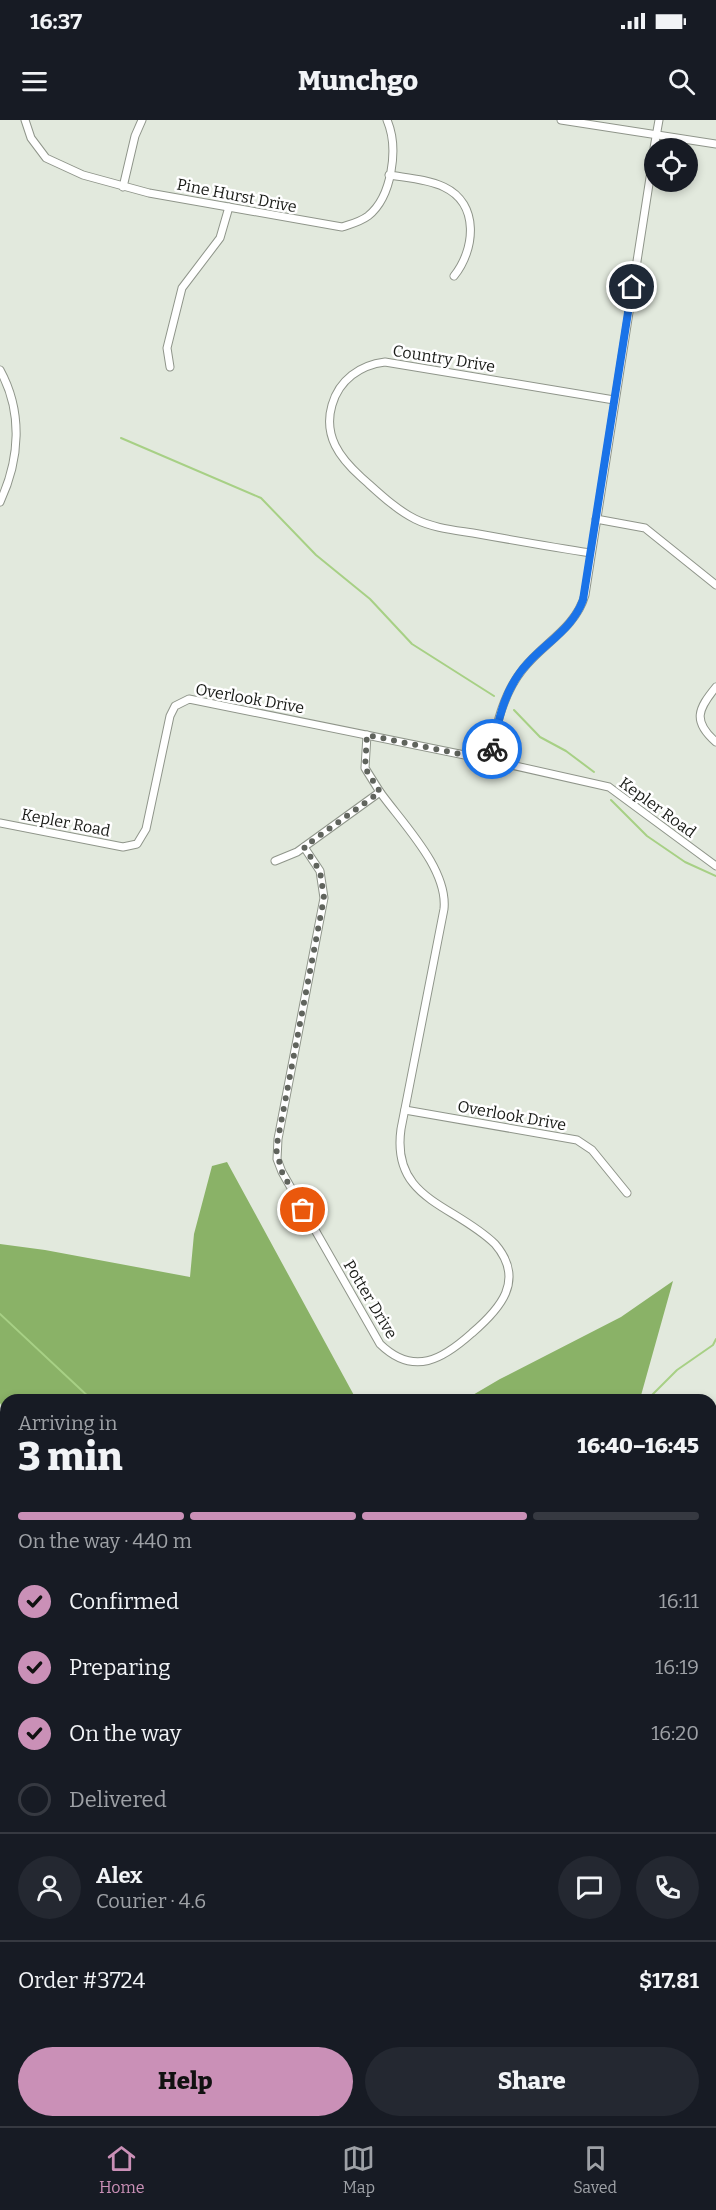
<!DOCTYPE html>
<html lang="en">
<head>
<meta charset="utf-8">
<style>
  body { margin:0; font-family:Bitter,serif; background:#242831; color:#f1f3f6; height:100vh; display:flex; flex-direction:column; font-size:22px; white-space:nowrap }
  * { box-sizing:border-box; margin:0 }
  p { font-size:20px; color:#9ea1a6 }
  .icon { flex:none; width:33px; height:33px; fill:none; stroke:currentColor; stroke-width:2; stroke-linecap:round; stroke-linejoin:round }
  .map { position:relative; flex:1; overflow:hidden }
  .sheet { position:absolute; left:0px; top:1274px; width:717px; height:734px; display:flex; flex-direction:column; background:#171b24; border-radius:18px 18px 0 0; box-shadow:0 3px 9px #0003 }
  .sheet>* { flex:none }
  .buttons { position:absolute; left:644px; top:18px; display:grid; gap:12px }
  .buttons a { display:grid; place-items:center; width:54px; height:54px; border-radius:50%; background:#171b24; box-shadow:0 3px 9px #0003; font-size:30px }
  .pin { position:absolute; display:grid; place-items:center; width:51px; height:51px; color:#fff; margin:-26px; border:3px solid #fff; border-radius:50%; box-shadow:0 2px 6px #0007 }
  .courier { position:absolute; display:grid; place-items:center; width:60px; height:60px; margin:-30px; border:4px solid #1a73e8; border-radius:50%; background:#fff; color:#222; box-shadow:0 2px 8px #0007 }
  .head em { font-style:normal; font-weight:800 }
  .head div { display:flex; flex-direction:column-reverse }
  .head { display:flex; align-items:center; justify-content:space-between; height:102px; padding:0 18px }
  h1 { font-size:39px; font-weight:800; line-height:45px }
  .bar { display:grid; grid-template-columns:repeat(4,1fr); gap:9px 6px; align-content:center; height:72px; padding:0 18px }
  .bar i { height:8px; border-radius:4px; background:#363941 }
  .bar .current { background:#ca90b7 }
  .bar p { grid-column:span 4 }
  .line { display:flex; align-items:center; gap:15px; padding:0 18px; border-top:2px solid #363941 }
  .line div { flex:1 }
  .round { display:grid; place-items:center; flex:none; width:63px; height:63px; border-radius:32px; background:#242831 }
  ol { padding:0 18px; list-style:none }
  li { display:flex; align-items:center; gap:18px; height:66px }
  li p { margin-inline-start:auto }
  li .icon { padding:6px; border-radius:50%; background:#ca90b7; color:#111; stroke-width:4 }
  li:last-child { color:#9ea1a6 }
  li i { width:33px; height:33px; border:3px solid #363941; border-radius:50% }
  .primary-button { display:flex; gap:12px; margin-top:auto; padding:12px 18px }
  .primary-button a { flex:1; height:69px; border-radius:36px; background:#ca90b7; color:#111; font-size:24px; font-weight:800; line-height:69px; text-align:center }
  .primary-button a+a { background:#242831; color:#f1f3f6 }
  .status { display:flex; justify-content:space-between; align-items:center; height:42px; padding:0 30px; background:#171b24; direction:ltr }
  .status svg { height:16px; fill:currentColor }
  header { display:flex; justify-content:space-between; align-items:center; height:78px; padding:0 18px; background:#171b24; font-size:27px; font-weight:800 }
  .dock { display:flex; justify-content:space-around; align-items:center; height:84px; border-top:2px solid #363941; background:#171b24; font-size:16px; color:#9ea1a6 }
  .dock a { display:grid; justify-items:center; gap:3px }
  .dock .current { color:#ca90b7 }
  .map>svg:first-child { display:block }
  .forest { fill:#8ab267 }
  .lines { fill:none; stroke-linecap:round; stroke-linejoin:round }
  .stream { stroke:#a7d085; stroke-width:2 }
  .minor-casing { stroke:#8f958a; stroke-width:9 }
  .tertiary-casing { stroke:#8f958a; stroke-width:11 }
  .minor { stroke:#fff; stroke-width:7 }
  .tertiary { stroke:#fff; stroke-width:9 }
  .done { stroke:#60645d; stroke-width:6; stroke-dasharray:0 10.8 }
  .route { stroke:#1a73e8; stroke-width:8 }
  .labels { text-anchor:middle; stroke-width:5; stroke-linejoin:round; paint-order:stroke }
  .street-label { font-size:16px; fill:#1a1c18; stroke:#fff }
</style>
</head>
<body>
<div class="status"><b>16:37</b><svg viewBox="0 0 49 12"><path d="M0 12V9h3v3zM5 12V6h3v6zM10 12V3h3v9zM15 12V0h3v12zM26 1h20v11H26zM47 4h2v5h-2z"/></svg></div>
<header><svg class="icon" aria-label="menu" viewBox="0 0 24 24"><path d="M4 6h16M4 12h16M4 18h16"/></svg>Munchgo<svg class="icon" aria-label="search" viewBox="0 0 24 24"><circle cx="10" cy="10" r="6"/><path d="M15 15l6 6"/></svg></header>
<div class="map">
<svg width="716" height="2006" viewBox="0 0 716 2006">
  <rect width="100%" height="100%" fill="#e2e9dd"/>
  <g class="forest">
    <path d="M227 1042 356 1279 6 1280V1293L0 1283V1124L45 1130 190 1157 194 1114 212 1046Z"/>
    <path d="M673 1161 640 1279H466L500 1259 621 1197Z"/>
  </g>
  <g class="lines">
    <g class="stream">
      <path d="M121 318 261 378 316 435 370 479 412 524 494 576"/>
      <path d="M514 590 540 617 566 631 594 652"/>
      <path d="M611 680 647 716 685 742 716 756"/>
      <path d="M0 1194 92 1280"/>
      <path d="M647 1280 677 1250 713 1225 716 1219"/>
      <path d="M268 2001 269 2006"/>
    </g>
    <defs>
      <g id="minor">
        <path d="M25 0 31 18 46 38 83 55 149 73 342 107C351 104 360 102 368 96 392 77 399 28 387 0"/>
        <path d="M561 0 716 24"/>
        <path d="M654 28 659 0"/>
        <path d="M389 55C407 58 427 59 444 67 480 84 475 130 454 156"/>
        <path d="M123 67 135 16 142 0"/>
        <path d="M170 247 167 228 182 168 220 118 229 87"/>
        <path d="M0 250C23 292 20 339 0 382"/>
        <path d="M596 399 645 408 716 465"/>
        <path d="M591 433C551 427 512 420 473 413 454 410 433 408 415 399 395 389 378 372 361 357 340 338 323 316 332 285 339 260 360 245 385 242L614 280"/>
        <path d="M716 567C698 589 692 601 716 622"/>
        <path d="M489 640C496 608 502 575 523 549 543 523 575 509 585 475L654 32"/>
        <path d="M0 703 123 727 137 724 146 709 170 596 175 586 189 579 489 640 609 667 716 746"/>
        <path d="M304 727 320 751 324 778 278 1019 277 1039 282 1052 380 1224C414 1257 443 1239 472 1213 500 1189 526 1160 495 1124 454 1084 391 1080 401 1009L444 789C448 749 403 704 380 672"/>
        <path d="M275 741 297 732 380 672 365 648 367 615"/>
        <path d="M405 990 577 1020 592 1030 627 1073"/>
        <path d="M0 1398H6"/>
        <path d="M711 1420 716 1421"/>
        <path d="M4 1473 6 1437"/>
        <path d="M711 1541 716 1542"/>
        <path d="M0 1563 6 1564"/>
        <path d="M0 1719 6 1720"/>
        <path d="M91 2006V2001"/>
        <path d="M215 2006V2001"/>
        <path d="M399 2006V2001"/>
        <path d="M590 2006 591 2001"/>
      </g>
      <g id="tertiary">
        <path d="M0 1861 6 1862"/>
        <path d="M711 1912 716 1913"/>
      </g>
    </defs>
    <use href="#minor" class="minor-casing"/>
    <use href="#tertiary" class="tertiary-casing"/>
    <use href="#minor" class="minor"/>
    <use href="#tertiary" class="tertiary"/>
  </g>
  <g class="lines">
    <path class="done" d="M303 1090 282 1052 276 1029 324 778 320 751 304 727 380 672 365 648 367 615 489 640 492 629"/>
    <path class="route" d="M492 629C499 598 505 567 528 543 547 522 573 508 583 480L632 167"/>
  </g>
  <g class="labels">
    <g class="street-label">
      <text transform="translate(237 75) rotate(11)" y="6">Pine Hurst Drive</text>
      <text transform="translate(444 238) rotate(9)" y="6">Country Drive</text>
      <text transform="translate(250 578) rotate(10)" y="6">Overlook Drive</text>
      <text transform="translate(658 687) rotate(36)" y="6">Kepler Road</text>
      <text transform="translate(66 702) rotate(11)" y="6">Kepler Road</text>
      <text transform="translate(512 995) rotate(10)" y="6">Overlook Drive</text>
      <text transform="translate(371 1179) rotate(59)" y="6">Potter Drive</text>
    </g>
  </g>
</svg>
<div class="buttons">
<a><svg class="icon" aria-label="locate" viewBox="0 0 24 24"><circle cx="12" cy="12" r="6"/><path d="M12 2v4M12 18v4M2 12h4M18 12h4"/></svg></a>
</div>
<div class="pin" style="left:303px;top:1090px;background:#ea580c"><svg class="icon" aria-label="bag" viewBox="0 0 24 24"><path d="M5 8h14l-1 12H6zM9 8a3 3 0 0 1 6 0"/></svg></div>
<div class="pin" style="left:632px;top:167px;background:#1f2937"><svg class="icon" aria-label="home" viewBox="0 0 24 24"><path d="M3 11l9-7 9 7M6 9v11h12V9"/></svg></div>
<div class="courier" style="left:492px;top:629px"><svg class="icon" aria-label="bike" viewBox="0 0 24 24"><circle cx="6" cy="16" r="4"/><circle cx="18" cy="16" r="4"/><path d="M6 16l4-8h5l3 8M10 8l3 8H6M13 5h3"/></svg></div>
<section class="sheet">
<div class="head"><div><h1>3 min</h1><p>Arriving in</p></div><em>16:40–16:45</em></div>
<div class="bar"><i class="current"></i><i class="current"></i><i class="current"></i><i></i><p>On the way · 440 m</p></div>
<ol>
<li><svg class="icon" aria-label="check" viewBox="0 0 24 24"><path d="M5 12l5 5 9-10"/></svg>Confirmed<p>16:11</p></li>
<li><svg class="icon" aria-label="check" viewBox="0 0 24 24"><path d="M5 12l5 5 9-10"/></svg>Preparing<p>16:19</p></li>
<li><svg class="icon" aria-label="check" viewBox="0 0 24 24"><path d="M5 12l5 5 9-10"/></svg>On the way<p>16:20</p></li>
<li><i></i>Delivered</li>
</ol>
<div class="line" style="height:108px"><a class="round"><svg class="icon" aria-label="person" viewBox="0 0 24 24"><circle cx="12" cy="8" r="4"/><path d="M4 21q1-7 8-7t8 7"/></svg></a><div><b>Alex</b><p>Courier · 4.6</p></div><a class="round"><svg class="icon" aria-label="chat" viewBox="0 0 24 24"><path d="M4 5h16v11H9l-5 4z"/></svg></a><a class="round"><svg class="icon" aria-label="phone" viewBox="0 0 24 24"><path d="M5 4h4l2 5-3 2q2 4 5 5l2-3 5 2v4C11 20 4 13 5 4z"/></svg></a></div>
<div class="line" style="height:78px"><div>Order #3724</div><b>$17.81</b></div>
<div class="primary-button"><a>Help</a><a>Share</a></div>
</section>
</div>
<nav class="dock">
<a class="current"><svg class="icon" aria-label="home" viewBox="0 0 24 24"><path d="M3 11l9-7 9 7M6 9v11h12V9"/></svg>Home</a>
<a><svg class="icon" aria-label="map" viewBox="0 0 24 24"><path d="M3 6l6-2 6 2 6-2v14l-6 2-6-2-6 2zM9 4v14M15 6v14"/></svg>Map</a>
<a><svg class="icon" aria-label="saved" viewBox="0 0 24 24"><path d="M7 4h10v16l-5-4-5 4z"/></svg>Saved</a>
</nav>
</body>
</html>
